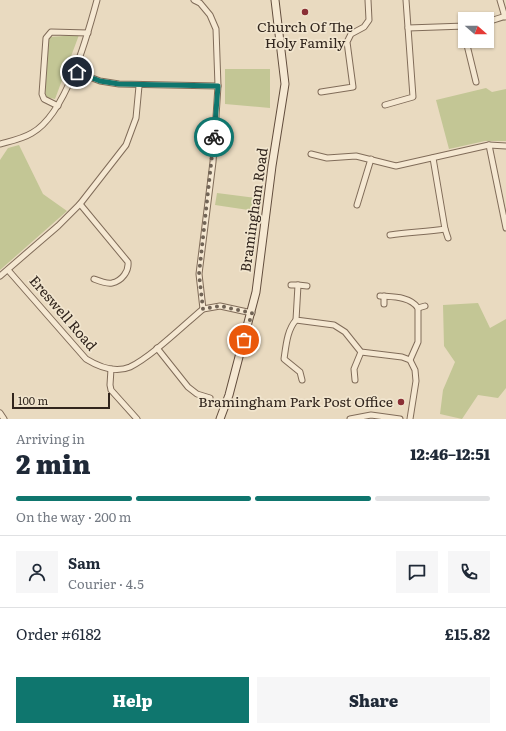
<!DOCTYPE html>
<html lang="en">
<head>
<meta charset="utf-8">
<style>
  body { margin:0; font-family:Literata,serif; background:#f6f6f7; color:#1f2937; height:100vh; display:flex; flex-direction:column; font-size:15px; white-space:nowrap }
  * { box-sizing:border-box; margin:0 }
  p { font-size:13px; color:#747a83 }
  .icon { flex:none; width:22px; height:22px; fill:none; stroke:currentColor; stroke-width:2; stroke-linecap:round; stroke-linejoin:round }
  .map { position:relative; height:419px; overflow:hidden }
  .panel { display:flex; flex-direction:column; background:#fff; flex:1 }
  .panel>* { flex:none }
  .needle { width:26px; rotate:110deg }
  .tools { position:absolute; left:458px; top:12px; display:grid; gap:8px }
  .tools a { display:grid; place-items:center; width:36px; height:36px; border-radius:0px; background:#fff; box-shadow:0 1px 3px #0004; font-size:20px }
  .scale { position:absolute; left:12px; bottom:10px; width:98px; box-sizing:border-box; padding-left:4px; border:2px solid #31251d; border-top:0; font-size:11px; line-height:14px; white-space:nowrap; color:#31251d; -webkit-text-stroke:3px #f1e5ce; paint-order:stroke }
  .pin { position:absolute; display:grid; place-items:center; width:34px; height:34px; color:#fff; margin:-17px; border:2px solid #fff; border-radius:50%; box-shadow:0 1px 4px #0007 }
  .courier { position:absolute; display:grid; place-items:center; width:40px; height:40px; margin:-20px; border:3px solid #0f766e; border-radius:50%; background:#fff; color:#222; box-shadow:0 1px 5px #0007 }
  .head em { font-style:normal; font-weight:800 }
  .head div { display:flex; flex-direction:column-reverse }
  .head { display:flex; align-items:center; justify-content:space-between; height:68px; padding:0 16px }
  h1 { font-size:26px; font-weight:800; line-height:30px }
  .bar { display:grid; grid-template-columns:repeat(4,1fr); gap:6px 4px; align-content:center; height:48px; padding:0 16px }
  .bar i { height:5px; border-radius:3px; background:#e0e1e3 }
  .bar .on { background:#0f766e }
  .bar p { grid-column:span 4 }
  .line { display:flex; align-items:center; gap:10px; padding:0 16px; border-top:1px solid #e0e1e3 }
  .line div { flex:1 }
  .round { display:grid; place-items:center; flex:none; width:42px; height:42px; border-radius:0px; background:#f6f6f7 }
  .action { display:flex; gap:8px; margin-top:auto; padding:8px 16px }
  .action a { flex:1; height:46px; border-radius:0px; background:#0f766e; color:#fff; font-size:16px; font-weight:800; line-height:46px; text-align:center }
  .action a+a { background:#f6f6f7; color:#1f2937 }
  .map>svg:first-child { display:block }
  .green { fill:#c3c695 }
  .lines { fill:none; stroke-linecap:round; stroke-linejoin:round }
  .street-casing { stroke:#806c59; stroke-width:7 }
  .secondary-casing { stroke:#624d3d; stroke-width:9 }
  .street { stroke:#f5e8d2; stroke-width:5 }
  .secondary { stroke:#f5e8d2; stroke-width:7 }
  .done { stroke:#716456; stroke-width:4; stroke-dasharray:0 7.2 }
  .route { stroke:#0f766e; stroke-width:5 }
  .poi-dot { fill:#8a2f35; stroke:#f1e5ce; stroke-width:1.5 }
  .labels { text-anchor:middle; stroke-width:3.5; stroke-linejoin:round; paint-order:stroke }
  .poi-label { font-size:14px; fill:#31251d; stroke:#f1e5ce }
  .street-label { font-size:14px; fill:#31251d; stroke:#f1e5ce }
</style>
</head>
<body>
<div class="map">
<svg width="506" height="419" viewBox="0 0 506 419">
  <rect width="100%" height="100%" fill="#e9dac0"/>
  <g class="green">
    <path d="M79 35 55 99 45 97 49 37Z"/>
    <path d="M225 69H270V108L225 104Z"/>
    <path d="M486 88 492 92 506 89V141H485L449 149 436 100Z"/>
    <path d="M19 145 43 194 67 211 0 270V160L8 148Z"/>
    <path d="M217 193 256 198 255 211 215 205Z"/>
    <path d="M478 303 490 328 506 319V388L498 398 478 395 462 419 440 414 443 390 455 362 444 346 443 305Z"/>
  </g>
  <g class="lines">
    <defs>
      <g id="street">
        <path d="M194 0 200 3 210 15 216 29 218 86 213 162 199 274 203 309 220 306 252 313"/>
        <path d="M500 0 505 17"/>
        <path d="M487 22 506 16"/>
        <path d="M463 26 465 38"/>
        <path d="M408 28 465 26"/>
        <path d="M466 41 476 82"/>
        <path d="M74 71 100 81 119 84 218 86"/>
        <path d="M321 92 353 87 347 42 351 34 364 27 369 20 368 0"/>
        <path d="M385 105 413 97 406 0"/>
        <path d="M58 106 44 99 42 94 46 38 51 32 88 33"/>
        <path d="M0 144C11 141 22 139 32 133 66 114 87 37 97 0"/>
        <path d="M489 145 506 228"/>
        <path d="M311 154 327 158 356 156 396 166 489 145 506 146"/>
        <path d="M80 204 128 262C129 271 122 281 112 283 106 284 99 281 94 279"/>
        <path d="M357 205 371 159"/>
        <path d="M445 229 448 238"/>
        <path d="M390 235C409 232 426 232 445 229L433 158"/>
        <path d="M8 270 86 359C99 367 116 373 130 367 151 357 184 325 203 309"/>
        <path d="M0 276 58 226 80 204 126 145 136 118 139 86"/>
        <path d="M291 285H298L296 320 334 325 345 332 361 352 402 357 410 360 415 370 416 381 410 419"/>
        <path d="M298 285 307 286"/>
        <path d="M380 296C392 297 410 296 418 308V342L410 360"/>
        <path d="M384 304V296"/>
        <path d="M418 308 425 306"/>
        <path d="M296 320C287 330 286 346 284 359L300 372 302 380"/>
        <path d="M157 348 188 387 197 394 210 398"/>
        <path d="M111 369 110 385 111 390 137 419"/>
        <path d="M355 380 354 369 361 352"/>
        <path d="M0 413 4 419"/>
        <path d="M350 419 371 415 400 419"/>
      </g>
      <path id="secondary" d="M220 419 229 395 256 292 272 166 285 84 275 0"/>
    </defs>
    <use href="#street" class="street-casing"/>
    <use href="#secondary" class="secondary-casing"/>
    <use href="#street" class="street"/>
    <use href="#secondary" class="secondary"/>
  </g>
  <g class="lines">
    <path class="done" d="M214 137 199 274 203 309 220 306 252 313 244 340"/>
    <path class="route" d="M77 72 100 81 119 84 218 86 214 137"/>
  </g>
  <g class="poi-dot">
    <circle cx="305" cy="12" r="4"/>
    <circle cx="401" cy="402" r="4"/>
  </g>
  <g class="labels">
    <g class="poi-label">
      <text x="305" y="32">Church Of The<tspan x="305" dy="16">Holy Family</tspan></text>
      <text x="393" y="407" text-anchor="end">Bramingham Park Post Office</text>
    </g>
    <g class="street-label">
      <text transform="translate(254 210) rotate(-82)" y="5">Bramingham Road</text>
      <text transform="translate(63 313) rotate(49)" y="5">Ereswell Road</text>
    </g>
  </g>
</svg>
<div class="tools">
<a><svg class="needle" viewBox="-14 -14 28 28"><path d="M0-13l5 13h-10z" fill="#e53935"/><path d="M0 13l5-13h-10z" fill="#747a83"/></svg></a>
</div>
<div class="scale">100 m</div>
<div class="pin" style="left:244px;top:340px;background:#ea580c"><svg class="icon" aria-label="bag" viewBox="0 0 24 24"><path d="M5 8h14l-1 12H6zM9 8a3 3 0 0 1 6 0"/></svg></div>
<div class="pin" style="left:77px;top:72px;background:#1f2937"><svg class="icon" aria-label="home" viewBox="0 0 24 24"><path d="M3 11l9-7 9 7M6 9v11h12V9"/></svg></div>
<div class="courier" style="left:214px;top:137px"><svg class="icon" aria-label="bike" viewBox="0 0 24 24"><circle cx="6" cy="16" r="4"/><circle cx="18" cy="16" r="4"/><path d="M6 16l4-8h5l3 8M10 8l3 8H6M13 5h3"/></svg></div>
</div>
<section class="panel">
<div class="head"><div><h1>2 min</h1><p>Arriving in</p></div><em>12:46–12:51</em></div>
<div class="bar"><i class="on"></i><i class="on"></i><i class="on"></i><i></i><p>On the way · 200 m</p></div>
<div class="line" style="height:72px"><a class="round"><svg class="icon" aria-label="person" viewBox="0 0 24 24"><circle cx="12" cy="8" r="4"/><path d="M4 21q1-7 8-7t8 7"/></svg></a><div><b>Sam</b><p>Courier · 4.5</p></div><a class="round"><svg class="icon" aria-label="chat" viewBox="0 0 24 24"><path d="M4 5h16v11H9l-5 4z"/></svg></a><a class="round"><svg class="icon" aria-label="phone" viewBox="0 0 24 24"><path d="M5 4h4l2 5-3 2q2 4 5 5l2-3 5 2v4C11 20 4 13 5 4z"/></svg></a></div>
<div class="line" style="height:52px"><div>Order #6182</div><b>£15.82</b></div>
<div class="action"><a>Help</a><a>Share</a></div>
</section>
</body>
</html>
